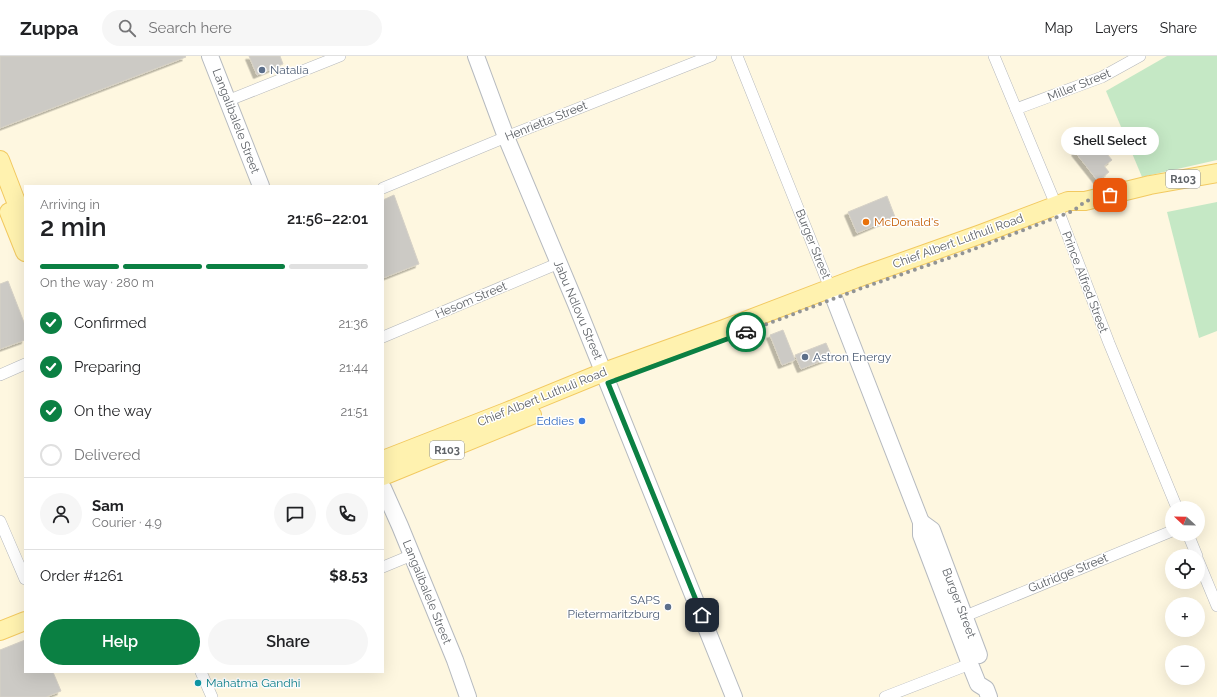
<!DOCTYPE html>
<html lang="en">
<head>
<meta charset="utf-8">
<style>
  body { margin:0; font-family:Raleway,sans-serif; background:#f6f6f6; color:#202124; height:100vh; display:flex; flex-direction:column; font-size:15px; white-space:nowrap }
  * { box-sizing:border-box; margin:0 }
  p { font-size:13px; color:#757577 }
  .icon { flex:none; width:22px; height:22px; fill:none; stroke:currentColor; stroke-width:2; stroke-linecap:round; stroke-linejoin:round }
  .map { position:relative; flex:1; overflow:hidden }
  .sheet { position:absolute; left:24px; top:129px; width:360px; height:488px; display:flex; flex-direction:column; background:#fff; border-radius:0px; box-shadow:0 4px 16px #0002 }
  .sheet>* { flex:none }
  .needle { width:26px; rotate:292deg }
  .tools { position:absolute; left:1165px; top:445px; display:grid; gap:8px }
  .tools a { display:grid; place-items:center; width:40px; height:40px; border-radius:50%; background:#fff; box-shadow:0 4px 16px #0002; font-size:20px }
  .pin { position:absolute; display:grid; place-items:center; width:34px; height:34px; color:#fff; margin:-17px; border-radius:8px; box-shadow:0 2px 6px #0006 }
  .courier { position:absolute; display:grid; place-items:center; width:40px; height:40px; margin:-20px; border:3px solid #0b8043; border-radius:50%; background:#fff; color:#222; box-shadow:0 1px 5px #0007 }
  .bubble { position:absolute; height:28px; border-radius:14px; background:#fff; box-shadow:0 4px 16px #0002; font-size:13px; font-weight:600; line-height:28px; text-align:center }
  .head em { font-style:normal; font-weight:600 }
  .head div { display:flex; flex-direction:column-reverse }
  .head { display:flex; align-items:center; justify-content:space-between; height:68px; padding:0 16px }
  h1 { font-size:26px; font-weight:600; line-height:30px }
  .bar { display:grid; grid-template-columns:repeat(4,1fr); gap:6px 4px; align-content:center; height:48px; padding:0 16px }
  .bar i { height:5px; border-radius:3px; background:#e0e0e0 }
  .bar .selected { background:#0b8043 }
  .bar p { grid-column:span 4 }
  .line { display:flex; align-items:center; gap:10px; padding:0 16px; border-top:1px solid #e0e0e0 }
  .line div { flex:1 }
  .round { display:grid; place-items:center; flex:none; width:42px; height:42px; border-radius:21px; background:#f6f6f6 }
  ol { padding:0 16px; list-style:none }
  li { display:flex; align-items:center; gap:12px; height:44px }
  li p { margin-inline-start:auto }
  li .icon { padding:4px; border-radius:50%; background:#0b8043; color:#fff; stroke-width:4 }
  li:last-child { color:#757577 }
  li i { width:22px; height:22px; border:2px solid #e0e0e0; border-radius:50% }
  .cta { display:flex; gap:8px; margin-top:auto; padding:8px 16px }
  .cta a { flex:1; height:46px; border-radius:24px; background:#0b8043; color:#fff; font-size:16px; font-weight:600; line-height:46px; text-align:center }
  .cta a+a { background:#f6f6f6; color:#202124 }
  header { display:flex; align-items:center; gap:24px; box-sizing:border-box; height:56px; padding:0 20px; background:#fff; border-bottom:1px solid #e0e0e0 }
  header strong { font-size:19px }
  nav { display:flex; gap:22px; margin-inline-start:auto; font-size:14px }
  .search { width:280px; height:36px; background:#f6f6f6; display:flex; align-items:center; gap:10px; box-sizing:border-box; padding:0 14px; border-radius:22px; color:#757577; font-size:15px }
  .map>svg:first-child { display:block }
  .commercial { fill:#fef7e0; fill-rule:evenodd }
  .green { fill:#c5e8c5 }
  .building { fill:#cccac5; stroke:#d6d1c6; filter:url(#shadow) }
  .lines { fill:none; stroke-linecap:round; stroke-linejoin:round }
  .street-casing { stroke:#b5b8bc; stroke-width:12 }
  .secondary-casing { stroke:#b6babf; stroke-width:18 }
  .primary-casing { stroke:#f2c960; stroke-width:20 }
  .street { stroke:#fff; stroke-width:11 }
  .secondary { stroke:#fff; stroke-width:16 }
  .primary { stroke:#fff2af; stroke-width:18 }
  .done { stroke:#929495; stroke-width:4; stroke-dasharray:0 7.2 }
  .route { stroke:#0b8043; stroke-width:5 }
  .service-dot { fill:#5c6f8a; stroke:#fff; stroke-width:1.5 }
  .food-dot { fill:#e8710a; stroke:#fff; stroke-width:1.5 }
  .shop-dot { fill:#3f7fe0; stroke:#fff; stroke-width:1.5 }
  .culture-dot { fill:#0f9aa8; stroke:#fff; stroke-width:1.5 }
  .labels { text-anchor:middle; stroke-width:3; stroke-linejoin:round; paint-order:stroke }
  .shield { fill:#fff; stroke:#8f9295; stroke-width:1 }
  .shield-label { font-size:11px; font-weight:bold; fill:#5f6368 }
  .service-label { font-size:12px; fill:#4e5e75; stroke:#fff; text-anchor:start }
  .street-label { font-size:12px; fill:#5f6368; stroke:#fff }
  .food-label { font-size:12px; fill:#c56008; stroke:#fff; text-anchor:start }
  .shop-label { font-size:12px; fill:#366cbe; stroke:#fff; text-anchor:end }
  .culture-label { font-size:12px; fill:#0d838f; stroke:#fff; text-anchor:start }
</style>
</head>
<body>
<header>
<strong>Zuppa</strong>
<div class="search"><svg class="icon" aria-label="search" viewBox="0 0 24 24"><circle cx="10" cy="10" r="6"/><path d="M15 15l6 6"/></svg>Search here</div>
<nav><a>Map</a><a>Layers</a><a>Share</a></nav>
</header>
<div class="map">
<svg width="1217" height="641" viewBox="0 0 1217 641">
  <defs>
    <filter id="shadow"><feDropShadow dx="-3.5" dy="3.5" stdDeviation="0" flood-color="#0004"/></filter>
  </defs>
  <rect width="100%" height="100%" fill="#f1efe8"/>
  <path class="commercial" d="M0 0H1217V641H0ZM25 130H383V616H25ZM1172 452H1198V478H1172ZM1172 500H1198V526H1172ZM1172 548H1198V574H1172ZM1172 596H1198V622H1172Z"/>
  <g class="green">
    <path d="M1167 0H1217V104L1142 121 1106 35Z"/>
    <path d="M1217 146V275L1199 282 1167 156Z"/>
  </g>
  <g class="building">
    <path d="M0 0H185L186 1 0 72Z"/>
    <path d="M249 0H280L283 8 257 19Z"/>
    <path d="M1086 87 1091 93 1098 87 1112 104 1104 110 1109 116 1098 125 1075 96Z"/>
    <path d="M394 139 419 208 383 222V144Z"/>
    <path d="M887 140 895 161 857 177 848 156Z"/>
    <path d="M8 225 25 269V284L0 293V228Z"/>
    <path d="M783 274 795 304 782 309 770 279Z"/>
    <path d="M826 287 832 301 801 313 795 299Z"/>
    <path d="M25 584V616H53L61 635 46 641H0V594Z"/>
  </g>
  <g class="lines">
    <defs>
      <g id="street">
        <path d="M737 0 830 232"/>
        <path d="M994 0 1056 149 1109 287 1177 452"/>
        <path d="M227 45 340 0"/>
        <path d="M1016 53 1102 21 1140 0"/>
        <path d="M383 132 506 81 711 0"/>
        <path d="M383 281 559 207"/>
        <path d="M0 319 25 308"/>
        <path d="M0 465 25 523"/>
        <path d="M1188 478 1197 500"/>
        <path d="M1198 504 1217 550"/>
        <path d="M383 511 412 499"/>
        <path d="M958 563 1172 475"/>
        <path d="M201 616 212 641"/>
        <path d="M885 641 970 608"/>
      </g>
      <g id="secondary">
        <path d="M210 0 261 130"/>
        <path d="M476 0 506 81 576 248 734 641"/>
        <path d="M830 232 921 466V479L970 608 978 628 986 633 989 641"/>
        <path d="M383 432 400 470 455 604 468 641"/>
        <path d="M921 466 932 474 979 599"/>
      </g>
      <g id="primary">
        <path d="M0 104 25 169"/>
        <path d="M9 156 25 196"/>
        <path d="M383 404 506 356 604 316 724 273 860 221 981 178 1068 145H1085L1150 129 1217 117"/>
        <path d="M383 420 532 359"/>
        <path d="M0 575 25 565"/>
      </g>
    </defs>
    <use href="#street" class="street-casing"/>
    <use href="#secondary" class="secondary-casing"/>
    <use href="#primary" class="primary-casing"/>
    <use href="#street" class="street"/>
    <use href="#secondary" class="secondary"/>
    <use href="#primary" class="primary"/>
  </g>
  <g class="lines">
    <path class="done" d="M746 276 862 232 966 196 1060 160 1073 155 1086 145 1110 139"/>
    <path class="route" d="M702 559 608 327 746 276"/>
  </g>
  <g class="service-dot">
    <circle cx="262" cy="14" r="4"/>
    <circle cx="805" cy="301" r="4"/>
    <circle cx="668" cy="551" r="4"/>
  </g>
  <circle class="food-dot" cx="866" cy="166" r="4"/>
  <circle class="shop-dot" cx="582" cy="365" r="4"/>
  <circle class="culture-dot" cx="198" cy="627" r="4"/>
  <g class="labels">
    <g class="shield">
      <rect x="1166" y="114" width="34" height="18" rx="3"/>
      <rect x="430" y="385" width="34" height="18" rx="3"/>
    </g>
    <g class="shield-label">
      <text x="1183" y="127">R103</text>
      <text x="447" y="398">R103</text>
    </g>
    <g class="service-label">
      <text x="270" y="18">Natalia</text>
      <text x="813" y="305">Astron Energy</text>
      <text x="660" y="548" text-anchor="end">SAPS<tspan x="660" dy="14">Pietermaritzburg</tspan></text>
    </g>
    <g class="street-label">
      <text transform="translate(1079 29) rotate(-22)" y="4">Miller Street</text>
      <text transform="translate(236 65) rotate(69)" y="4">Langalibalele Street</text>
      <text transform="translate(546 65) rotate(-22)" y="4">Henrietta Street</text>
      <text transform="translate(958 185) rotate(-20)" y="4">Chief Albert Luthuli Road</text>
      <text transform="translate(813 188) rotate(68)" y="4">Burger Street</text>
      <text transform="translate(1085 226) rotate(69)" y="4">Prince Alfred Street</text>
      <text transform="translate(471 244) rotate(-23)" y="4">Hesom Street</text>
      <text transform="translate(578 254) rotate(67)" y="4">Jabu Ndlovu Street</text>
      <text transform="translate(542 341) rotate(-22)" y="4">Chief Albert Luthuli Road</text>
      <text transform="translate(1068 517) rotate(-22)" y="4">Gutridge Street</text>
      <text transform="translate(427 536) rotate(68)" y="4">Langalibalele Street</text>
      <text transform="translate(959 547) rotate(69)" y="4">Burger Street</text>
    </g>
    <g class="food-label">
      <text x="874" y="170">McDonald's</text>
    </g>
    <g class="shop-label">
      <text x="574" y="369">Eddies</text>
    </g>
    <g class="culture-label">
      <text x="206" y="631">Mahatma Gandhi</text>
    </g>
  </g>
</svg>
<div class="tools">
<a><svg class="needle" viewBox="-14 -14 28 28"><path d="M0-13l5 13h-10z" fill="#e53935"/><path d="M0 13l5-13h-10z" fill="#757577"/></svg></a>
<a><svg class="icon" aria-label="locate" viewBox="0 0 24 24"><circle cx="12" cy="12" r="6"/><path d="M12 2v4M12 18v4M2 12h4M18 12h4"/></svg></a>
<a>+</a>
<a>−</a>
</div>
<div class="pin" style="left:1110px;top:139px;background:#ea580c"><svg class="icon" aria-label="bag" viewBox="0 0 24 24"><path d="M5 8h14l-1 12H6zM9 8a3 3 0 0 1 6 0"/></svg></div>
<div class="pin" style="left:702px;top:559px;background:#1f2937"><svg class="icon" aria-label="home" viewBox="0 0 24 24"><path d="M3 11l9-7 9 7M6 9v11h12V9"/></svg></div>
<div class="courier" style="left:746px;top:276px"><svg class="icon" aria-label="car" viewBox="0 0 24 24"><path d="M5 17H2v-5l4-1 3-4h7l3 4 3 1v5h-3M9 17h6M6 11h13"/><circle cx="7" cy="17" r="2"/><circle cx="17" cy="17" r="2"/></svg></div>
<div class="bubble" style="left:1061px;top:71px;width:98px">Shell Select</div>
<section class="sheet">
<div class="head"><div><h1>2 min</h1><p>Arriving in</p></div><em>21:56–22:01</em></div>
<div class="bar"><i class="selected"></i><i class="selected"></i><i class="selected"></i><i></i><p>On the way · 280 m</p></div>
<ol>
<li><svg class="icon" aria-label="check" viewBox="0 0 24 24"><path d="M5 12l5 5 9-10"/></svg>Confirmed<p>21:36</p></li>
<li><svg class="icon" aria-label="check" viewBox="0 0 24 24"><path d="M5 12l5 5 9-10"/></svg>Preparing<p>21:44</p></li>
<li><svg class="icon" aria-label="check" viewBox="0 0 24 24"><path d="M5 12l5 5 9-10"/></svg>On the way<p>21:51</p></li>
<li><i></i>Delivered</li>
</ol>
<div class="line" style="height:72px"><a class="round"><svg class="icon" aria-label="person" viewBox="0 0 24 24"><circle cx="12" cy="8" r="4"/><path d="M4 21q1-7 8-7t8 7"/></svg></a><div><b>Sam</b><p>Courier · 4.9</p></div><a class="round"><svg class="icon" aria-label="chat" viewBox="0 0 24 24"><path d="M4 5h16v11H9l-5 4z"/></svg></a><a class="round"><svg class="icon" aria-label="phone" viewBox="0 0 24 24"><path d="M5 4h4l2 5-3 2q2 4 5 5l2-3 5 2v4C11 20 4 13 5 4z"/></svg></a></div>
<div class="line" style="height:52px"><div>Order #1261</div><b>$8.53</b></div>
<div class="cta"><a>Help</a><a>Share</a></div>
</section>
</div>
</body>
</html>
